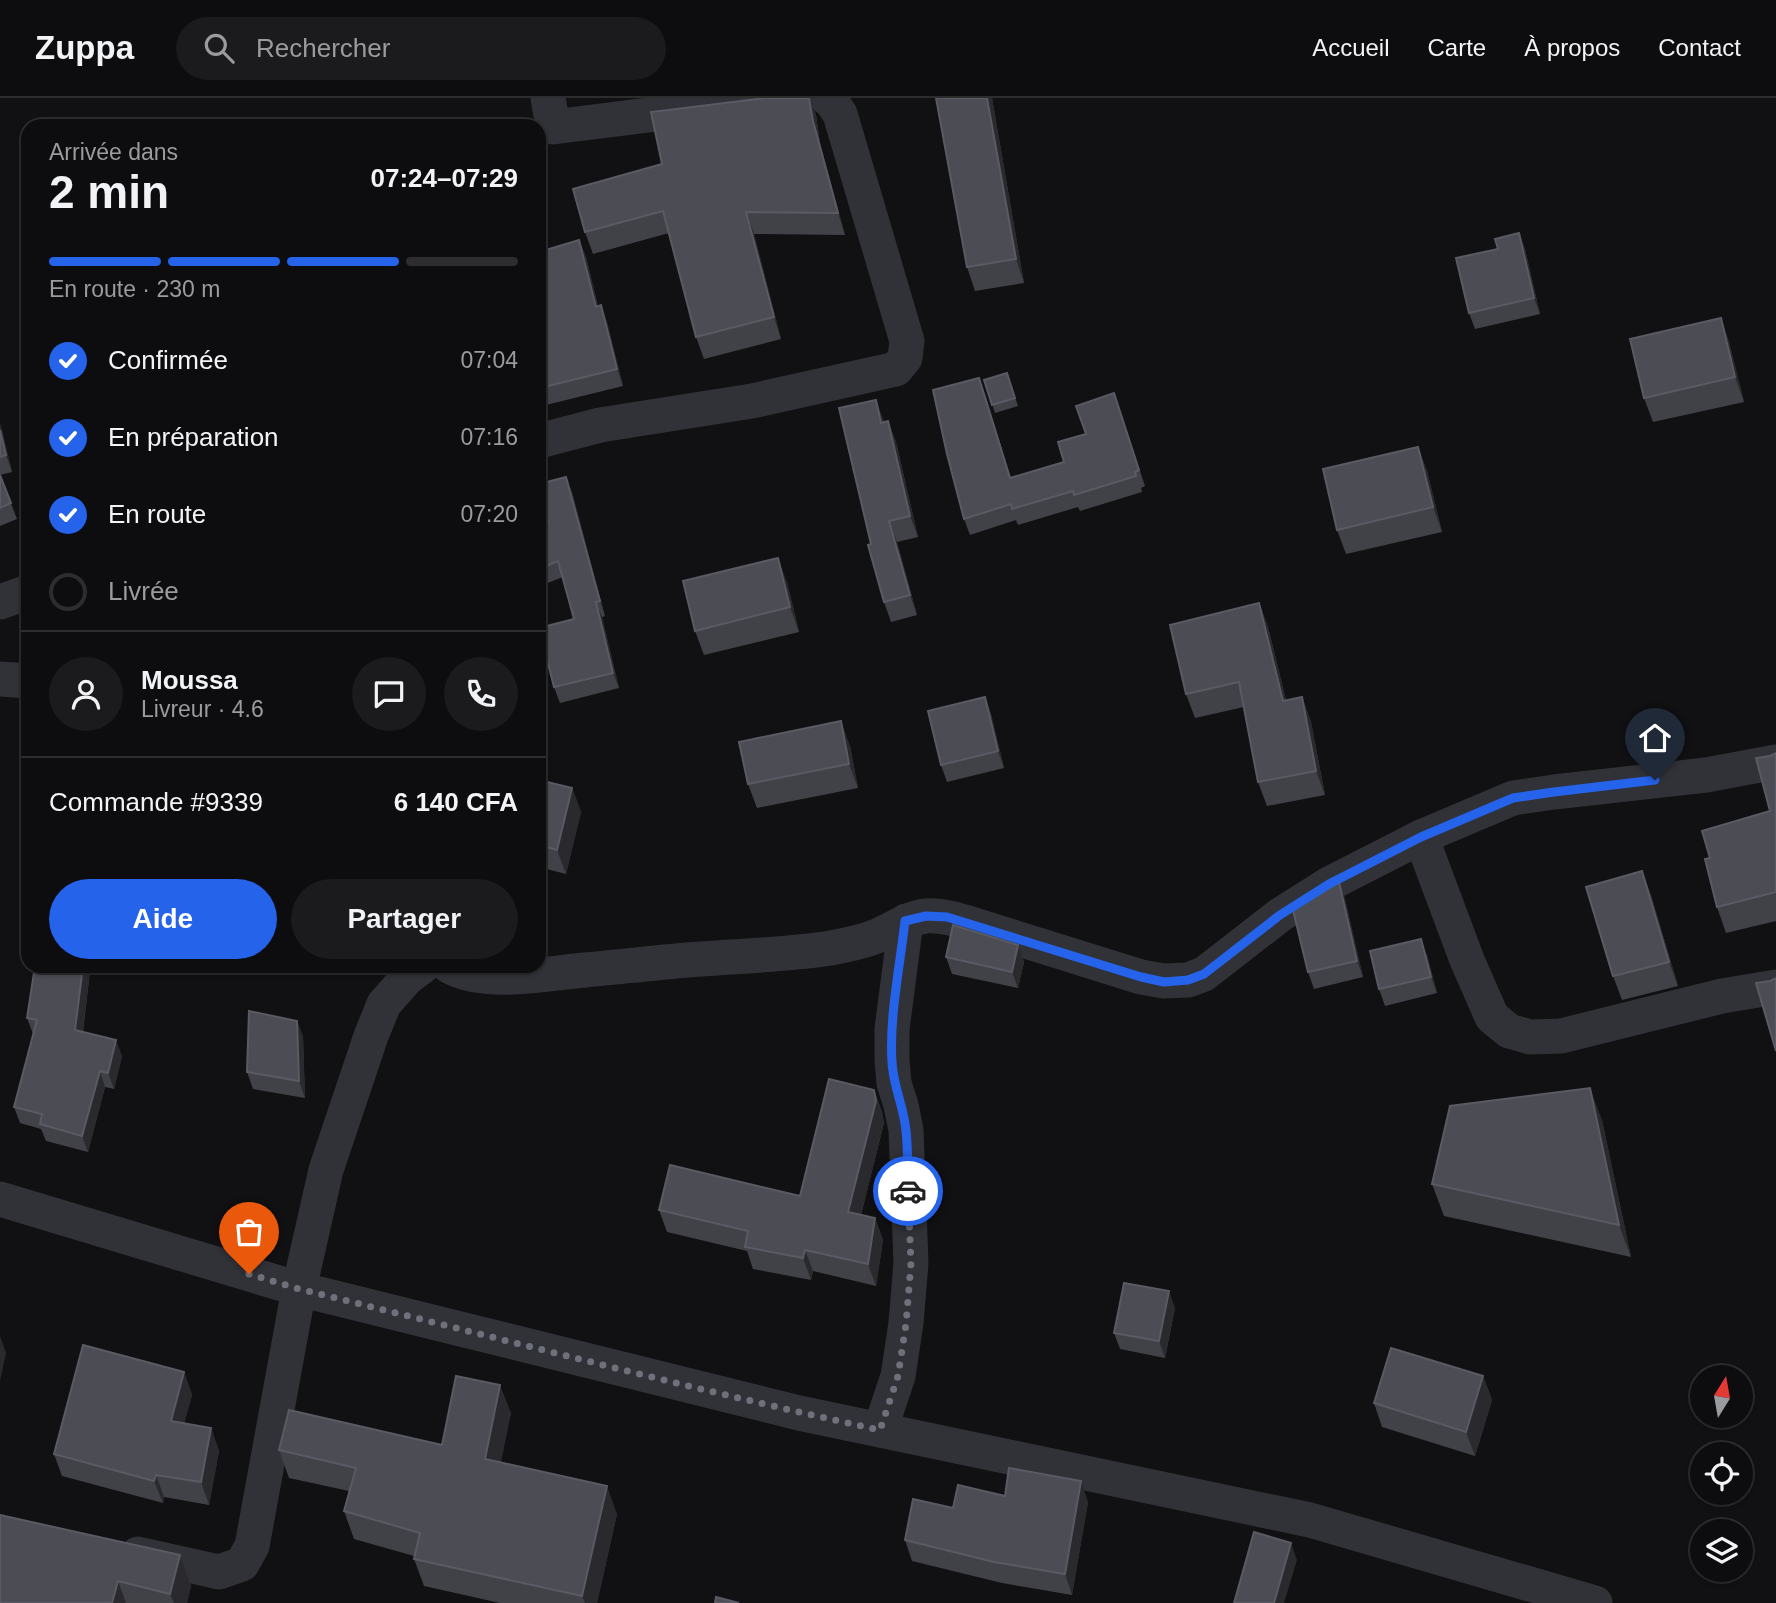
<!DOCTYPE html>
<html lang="fr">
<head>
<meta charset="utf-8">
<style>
  body { margin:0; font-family:Helvetica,sans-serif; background:#1b1a1c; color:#f1f3f6; height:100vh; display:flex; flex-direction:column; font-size:26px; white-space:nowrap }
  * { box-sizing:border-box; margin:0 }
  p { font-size:23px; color:#9a9b9e }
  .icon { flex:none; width:38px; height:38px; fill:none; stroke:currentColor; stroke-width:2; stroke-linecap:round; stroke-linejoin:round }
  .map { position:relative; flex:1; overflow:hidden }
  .details { position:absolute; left:21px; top:21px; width:525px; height:854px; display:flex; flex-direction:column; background:#0d0c0e; border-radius:21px; box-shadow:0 2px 5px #0004,0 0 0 2px #2d2c2e }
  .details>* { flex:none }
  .needle { width:46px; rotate:11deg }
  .tools { position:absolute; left:1690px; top:1267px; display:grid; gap:14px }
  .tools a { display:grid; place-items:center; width:63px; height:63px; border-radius:50%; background:#0d0c0e; box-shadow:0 2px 5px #0004,0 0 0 2px #2d2c2e; font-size:35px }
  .pin { position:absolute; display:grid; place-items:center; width:60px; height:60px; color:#fff; margin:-72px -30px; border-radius:50% 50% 50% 0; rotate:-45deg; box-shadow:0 0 7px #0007 }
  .pin .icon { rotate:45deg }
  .courier { position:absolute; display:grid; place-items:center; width:70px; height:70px; margin:-35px; border:5px solid #2563eb; border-radius:50%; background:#fff; color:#222; box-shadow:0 2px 9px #0007 }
  .headline em { font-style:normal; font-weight:700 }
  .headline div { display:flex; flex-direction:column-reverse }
  .headline { display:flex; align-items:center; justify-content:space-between; height:119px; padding:0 28px }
  h1 { font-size:46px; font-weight:700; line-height:52px }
  .bar { display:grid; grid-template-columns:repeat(4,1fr); gap:10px 7px; align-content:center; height:84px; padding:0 28px }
  .bar i { height:9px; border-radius:5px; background:#2d2c2e }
  .bar .on { background:#2563eb }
  .bar p { grid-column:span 4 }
  .line { display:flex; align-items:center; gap:18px; padding:0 28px; border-top:2px solid #2d2c2e }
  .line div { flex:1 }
  .round { display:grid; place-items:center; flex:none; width:74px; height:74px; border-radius:37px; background:#1b1a1c }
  ol { padding:0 28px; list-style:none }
  li { display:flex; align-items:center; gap:21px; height:77px }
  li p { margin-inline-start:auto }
  li .icon { padding:7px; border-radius:50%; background:#2563eb; color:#fff; stroke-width:4 }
  li:last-child { color:#9a9b9e }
  li i { width:38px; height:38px; border:4px solid #2d2c2e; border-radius:50% }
  .primary-button { display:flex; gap:14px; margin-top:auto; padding:14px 28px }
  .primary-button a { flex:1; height:80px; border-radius:42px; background:#2563eb; color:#fff; font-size:28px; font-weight:700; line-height:80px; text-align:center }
  .primary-button a+a { background:#1b1a1c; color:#f1f3f6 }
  header { display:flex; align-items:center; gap:42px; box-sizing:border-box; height:98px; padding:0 35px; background:#0d0c0e; border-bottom:2px solid #2d2c2e }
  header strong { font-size:33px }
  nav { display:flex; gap:38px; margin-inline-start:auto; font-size:24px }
  .search { width:490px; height:63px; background:#1b1a1c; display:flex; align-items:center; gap:18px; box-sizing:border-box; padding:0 24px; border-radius:38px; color:#9a9b9e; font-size:26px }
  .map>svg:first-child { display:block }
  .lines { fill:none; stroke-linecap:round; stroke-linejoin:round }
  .minor { stroke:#313238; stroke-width:35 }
  .wall { fill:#414148 }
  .shaded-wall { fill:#2a292e }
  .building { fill:#4b4c54; stroke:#595a63; stroke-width:2 }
  .done { stroke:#6e717b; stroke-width:7; stroke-dasharray:0 12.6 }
  .route { stroke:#2563eb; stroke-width:9 }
</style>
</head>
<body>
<header>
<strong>Zuppa</strong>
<div class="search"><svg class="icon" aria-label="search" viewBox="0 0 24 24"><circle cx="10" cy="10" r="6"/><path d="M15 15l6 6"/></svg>Rechercher</div>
<nav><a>Accueil</a><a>Carte</a><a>À propos</a><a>Contact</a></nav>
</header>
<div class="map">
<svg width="1776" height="1505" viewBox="0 0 1776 1505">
  <rect width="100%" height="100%" fill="#111012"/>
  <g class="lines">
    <g class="minor">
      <path d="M548 0 553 29 784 0"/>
      <path d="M539 343 600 327 752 303 896 271 905 260 907 243 840 16 830 1 827 0"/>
      <path d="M0 504 28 494"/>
      <path d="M0 581 28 583"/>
      <path d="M1421 739 1467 862 1492 919 1509 933 1530 939 1561 938 1722 898 1776 889"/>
      <path d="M449 868C481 887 540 877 575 873 609 870 643 866 676 863 728 858 779 858 831 850 847 847 862 844 877 838 894 831 908 820 926 818 941 817 955 821 968 825L1141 879 1164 883 1188 882 1204 876 1280 817 1329 786 1421 739 1513 700 1554 694 1706 677 1776 664"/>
      <path d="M0 1101 299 1191 799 1315 1310 1422 1595 1505"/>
      <path d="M880 1332 898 1278 906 1225 911 1165 906 1032 901 1007 894 985 892 962V931L906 823"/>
      <path d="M138 1456 219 1474 242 1466 252 1448 299 1191 326 1072 371 938 384 906 407 880 423 868"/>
    </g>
  </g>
  <g class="wall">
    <path d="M765 0H810L816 17 820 45 845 137 754 136 781 241 704 261 696 239 669 135 593 156 585 134 662 66Z"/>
    <path d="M992 0 1024 185 975 193 967 169Z"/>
    <path d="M1519 135 1525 151 1540 216 1475 231 1469 215 1498 151Z"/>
    <path d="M579 142 586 159 598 208 607 224 623 288 546 307 539 287Z"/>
    <path d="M1721 220 1729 244 1744 304 1653 324 1644 300Z"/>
    <path d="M1007 275 1018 308 995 315 984 282Z"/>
    <path d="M1114 295 1145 388 1141 390 1142 394 1080 413 1078 409 1018 427 1016 422 970 437 964 421 985 296 1011 380 1064 364 1086 336Z"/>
    <path d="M888 323 896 344 918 439 897 444 917 517 891 524 884 504 871 446 884 324Z"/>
    <path d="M0 326 12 374 0 377Z"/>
    <path d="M1418 349 1427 373 1442 434 1346 456 1337 432Z"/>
    <path d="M0 377 17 421 0 428Z"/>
    <path d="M572 394 605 518 602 519 619 590 560 605 554 589 574 521 563 479 540 488 539 486V429L548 425Z"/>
    <path d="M787 484 799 534 704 557 695 533Z"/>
    <path d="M1259 505 1268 529 1286 602 1302 599 1311 624 1325 697 1267 708 1258 684 1244 609 1195 620 1186 596Z"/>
    <path d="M985 599 991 616 1004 670 947 684 941 667Z"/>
    <path d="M850 648 858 690 757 710 748 686Z"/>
    <path d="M1776 655V823L1726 835 1717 809 1710 760 1770 713V658Z"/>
    <path d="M539 682 572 690 581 714 566 776 539 769Z"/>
    <path d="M1642 773 1651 797 1678 888 1622 902 1613 878Z"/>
    <path d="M1339 784 1345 801 1363 879 1314 891 1308 874Z"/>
    <path d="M1018 847 1024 864 1018 890 952 876 946 859Z"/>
    <path d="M1427 857 1437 895 1385 908 1379 891Z"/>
    <path d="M35 868H88L90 873 83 934 122 958 114 991 105 989 88 1054 46 1043 41 1031 20 1025 14 1009 33 936 27 920Z"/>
    <path d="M297 923 303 939 305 1000 253 991 247 974Z"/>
    <path d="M874 992 882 1014 884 1025 861 1117 875 1120 883 1142 876 1188 813 1173 811 1182 753 1171 747 1153 667 1134 659 1112 800 1098Z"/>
    <path d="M1602 1022 1631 1159 1444 1118 1432 1086Z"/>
    <path d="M1175 1210 1165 1260 1120 1251 1114 1235Z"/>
    <path d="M184 1274 192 1297 184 1325 211 1330 219 1353 209 1407 164 1399 163 1405 62 1378 54 1356Z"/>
    <path d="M1483 1278 1492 1302 1475 1358 1382 1329 1374 1305Z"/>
    <path d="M511 1315 500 1365 617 1416 597 1505H500L424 1488 414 1461V1458L354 1441 344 1413 349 1393 289 1380 279 1352 442 1347Z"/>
    <path d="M1005 1398 1088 1404 1072 1497 1002 1485 912 1463 905 1442 953 1410Z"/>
    <path d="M180 1457 191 1488 187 1505H0Z"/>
  </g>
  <g class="shaded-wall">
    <path d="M809 0H810L816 17 820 45 845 137 838 115 813 23Z"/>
    <path d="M987 0H992L1024 185 1016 161Z"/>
    <path d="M746 114 754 136 781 241 774 219Z"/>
    <path d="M1519 135 1525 151 1540 216 1534 200Z"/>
    <path d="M579 142 586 159 602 226 596 209Z"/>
    <path d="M601 207 607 224 623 288 617 271Z"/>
    <path d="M1721 220 1729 244 1744 304 1735 279Z"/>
    <path d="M979 280 985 296 1015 396 1010 380Z"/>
    <path d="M876 302 884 323 889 345 881 325Z"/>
    <path d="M888 323 896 344 918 439 910 418Z"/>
    <path d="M0 326 2 331 12 374 6 357 0 332Z"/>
    <path d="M1418 349 1427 373 1442 434 1433 409Z"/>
    <path d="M566 379 572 394 605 518 600 503Z"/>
    <path d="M889 423 897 444 917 517 910 497Z"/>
    <path d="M778 460 787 484 799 534 790 509Z"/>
    <path d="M596 504 602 519 619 590 613 575Z"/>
    <path d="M1259 505 1268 529 1292 627 1283 603Z"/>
    <path d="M985 599 991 616 1004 670 998 653Z"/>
    <path d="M1302 599 1311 624 1325 697 1316 673Z"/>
    <path d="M841 623 850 648 858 690 849 666Z"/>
    <path d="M572 690 581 714 566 776 557 752Z"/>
    <path d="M1642 773 1651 797 1678 888 1669 864Z"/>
    <path d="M1339 784 1345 801 1363 879 1357 863Z"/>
    <path d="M1421 841 1427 857 1437 895 1431 879Z"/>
    <path d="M1018 847 1024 864 1018 890 1012 874Z"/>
    <path d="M83 868H88L90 873 81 948 75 932Z"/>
    <path d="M297 923 303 939 305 1000 299 983Z"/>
    <path d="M116 942 122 958 114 991 108 975Z"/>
    <path d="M100 973 105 989 88 1054 82 1038Z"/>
    <path d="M1590 990 1602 1022 1631 1159 1619 1127Z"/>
    <path d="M874 992 882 1014 884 1025 856 1136 848 1114Z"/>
    <path d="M875 1120 883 1142 876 1188 868 1166Z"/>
    <path d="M805 1152 813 1173 811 1182 803 1160Z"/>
    <path d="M1169 1193 1175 1210 1165 1260 1159 1243Z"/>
    <path d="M0 1238 6 1255 0 1283Z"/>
    <path d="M184 1274 192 1297 179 1346 171 1323Z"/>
    <path d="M1483 1278 1492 1302 1475 1358 1466 1334Z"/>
    <path d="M500 1287 511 1315 496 1389 485 1361Z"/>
    <path d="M211 1330 219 1353 209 1407 201 1384Z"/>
    <path d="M156 1377 164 1399 163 1405 154 1383Z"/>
    <path d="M1081 1383 1088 1404 1072 1497 1065 1476Z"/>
    <path d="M607 1388 617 1416 597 1505H585L582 1498Z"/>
    <path d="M1291 1445 1297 1462 1284 1505H1274Z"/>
    <path d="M180 1457 191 1488 187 1505H174L170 1496Z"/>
    <path d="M118 1483 126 1505H112Z"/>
  </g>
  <g class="building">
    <path d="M765 0H809L813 23 838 115 746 114 774 219 696 239 663 113 585 134 573 91 662 66 651 14Z"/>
    <path d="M936 0H987L1016 161 967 169Z"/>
    <path d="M167 22 170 28H150Z"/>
    <path d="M1519 135 1534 200 1469 215 1456 160 1498 151 1495 141Z"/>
    <path d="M579 142 596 209 601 207 617 271 540 290 539 287V154Z"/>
    <path d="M1721 220 1735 279 1644 300 1630 241Z"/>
    <path d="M1007 275 1015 300 992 307 984 282Z"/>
    <path d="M979 280 1010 380 1064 364 1058 344 1086 336 1076 308 1114 295 1139 372 1135 374 1136 378 1074 397 1073 393 1012 411 1011 406 964 421 947 356 933 292Z"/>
    <path d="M876 302 881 325 888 323 910 418 889 423 910 497 884 504 868 447 871 446 839 310Z"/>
    <path d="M0 332 6 357 0 359Z"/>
    <path d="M1418 349 1433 409 1337 432 1323 371Z"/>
    <path d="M0 377 11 405 0 410Z"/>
    <path d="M566 379 600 503 596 504 613 575 554 589 539 530 574 521 558 463 539 471V429L548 425 539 392V386Z"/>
    <path d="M778 460 790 509 695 533 683 483Z"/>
    <path d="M1259 505 1283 603 1302 599 1316 673 1258 684 1239 584 1186 596 1170 527Z"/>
    <path d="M985 599 998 653 941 667 928 613Z"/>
    <path d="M841 623 849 666 748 686 739 644Z"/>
    <path d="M1776 655V794L1717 809 1705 761 1710 760 1702 733 1770 713 1756 660 1770 658Z"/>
    <path d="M539 682 572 690 557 752 539 747Z"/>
    <path d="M1642 773 1669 864 1613 878 1586 789Z"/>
    <path d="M1339 784 1357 863 1308 874 1293 812Z"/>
    <path d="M953 827 1018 847 1012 874 946 859Z"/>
    <path d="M1421 841 1431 879 1379 891 1370 853Z"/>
    <path d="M35 868H83L75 932 116 942 108 975 100 973 82 1038 40 1026 42 1016 14 1009 37 922 27 920Z"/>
    <path d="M1776 880V953L1756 885 1770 883Z"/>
    <path d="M249 913 297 923 299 983 247 974Z"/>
    <path d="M829 981 874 992 876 1003 848 1114 875 1120 868 1166 805 1152 803 1160 745 1149 748 1133 659 1112 670 1067 800 1098Z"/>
    <path d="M1590 990 1619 1127 1432 1086 1450 1008Z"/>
    <path d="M1124 1185 1169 1193 1159 1243 1114 1235Z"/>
    <path d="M83 1247 184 1274 171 1323 211 1330 201 1384 156 1377 154 1383 54 1356Z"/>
    <path d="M1391 1250 1483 1278 1466 1334 1374 1305Z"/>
    <path d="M456 1278 500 1287 485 1361 607 1388 582 1498 414 1461 420 1435 344 1413 356 1370 279 1352 289 1312 442 1347Z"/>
    <path d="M1009 1370 1081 1383 1065 1476 994 1464 905 1442 913 1401 953 1410 958 1387 1005 1398Z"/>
    <path d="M0 1417 180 1457 170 1496 118 1483 112 1505H0Z"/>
    <path d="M1254 1434 1291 1445 1274 1505H1234Z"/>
    <path d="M716 1499 739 1505H715Z"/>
  </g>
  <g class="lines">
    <path class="done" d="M249 1176 299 1191C492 1238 685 1290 880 1332L898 1278 906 1226 911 1165 908 1093"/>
    <path class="route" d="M908 1093C908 1073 908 1052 906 1033 904 1009 893 988 892 964 889 921 900 867 905 823L926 818 947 819 1141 879 1164 884 1188 882 1204 876 1280 817 1329 786 1421 739 1513 700 1554 694 1655 682"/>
  </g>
</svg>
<div class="tools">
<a><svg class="needle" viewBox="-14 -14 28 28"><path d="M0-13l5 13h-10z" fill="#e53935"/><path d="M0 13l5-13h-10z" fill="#9a9b9e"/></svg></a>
<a><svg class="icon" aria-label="locate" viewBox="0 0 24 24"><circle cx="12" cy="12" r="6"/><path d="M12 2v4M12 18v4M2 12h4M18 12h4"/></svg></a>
<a><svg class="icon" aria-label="layers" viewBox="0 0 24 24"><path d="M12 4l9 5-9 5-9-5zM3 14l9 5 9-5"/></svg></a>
</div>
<div class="pin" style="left:249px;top:1176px;background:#ea580c"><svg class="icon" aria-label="bag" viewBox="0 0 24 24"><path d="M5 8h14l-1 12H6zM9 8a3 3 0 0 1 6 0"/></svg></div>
<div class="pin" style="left:1655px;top:682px;background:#1f2937"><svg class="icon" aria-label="home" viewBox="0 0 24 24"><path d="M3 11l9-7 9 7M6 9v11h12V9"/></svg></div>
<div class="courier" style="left:908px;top:1093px"><svg class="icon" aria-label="car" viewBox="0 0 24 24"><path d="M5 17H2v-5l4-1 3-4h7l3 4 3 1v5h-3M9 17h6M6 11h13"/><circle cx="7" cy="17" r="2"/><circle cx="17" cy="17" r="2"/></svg></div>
<section class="details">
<div class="headline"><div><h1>2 min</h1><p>Arrivée dans</p></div><em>07:24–07:29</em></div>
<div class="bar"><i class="on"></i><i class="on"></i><i class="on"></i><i></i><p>En route · 230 m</p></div>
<ol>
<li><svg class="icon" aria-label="check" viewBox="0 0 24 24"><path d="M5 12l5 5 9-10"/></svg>Confirmée<p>07:04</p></li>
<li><svg class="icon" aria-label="check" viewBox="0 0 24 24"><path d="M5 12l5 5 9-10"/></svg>En préparation<p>07:16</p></li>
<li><svg class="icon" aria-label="check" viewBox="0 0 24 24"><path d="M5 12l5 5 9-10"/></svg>En route<p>07:20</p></li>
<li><i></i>Livrée</li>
</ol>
<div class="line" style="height:126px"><a class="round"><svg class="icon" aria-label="person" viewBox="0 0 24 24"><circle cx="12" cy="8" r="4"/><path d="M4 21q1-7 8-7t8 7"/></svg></a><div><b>Moussa</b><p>Livreur · 4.6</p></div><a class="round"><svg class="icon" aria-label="chat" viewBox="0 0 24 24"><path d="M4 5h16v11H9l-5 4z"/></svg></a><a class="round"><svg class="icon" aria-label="phone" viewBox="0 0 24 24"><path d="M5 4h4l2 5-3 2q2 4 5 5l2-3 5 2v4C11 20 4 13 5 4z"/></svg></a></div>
<div class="line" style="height:91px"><div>Commande #9339</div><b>6 140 CFA</b></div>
<div class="primary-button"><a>Aide</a><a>Partager</a></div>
</section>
</div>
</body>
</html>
